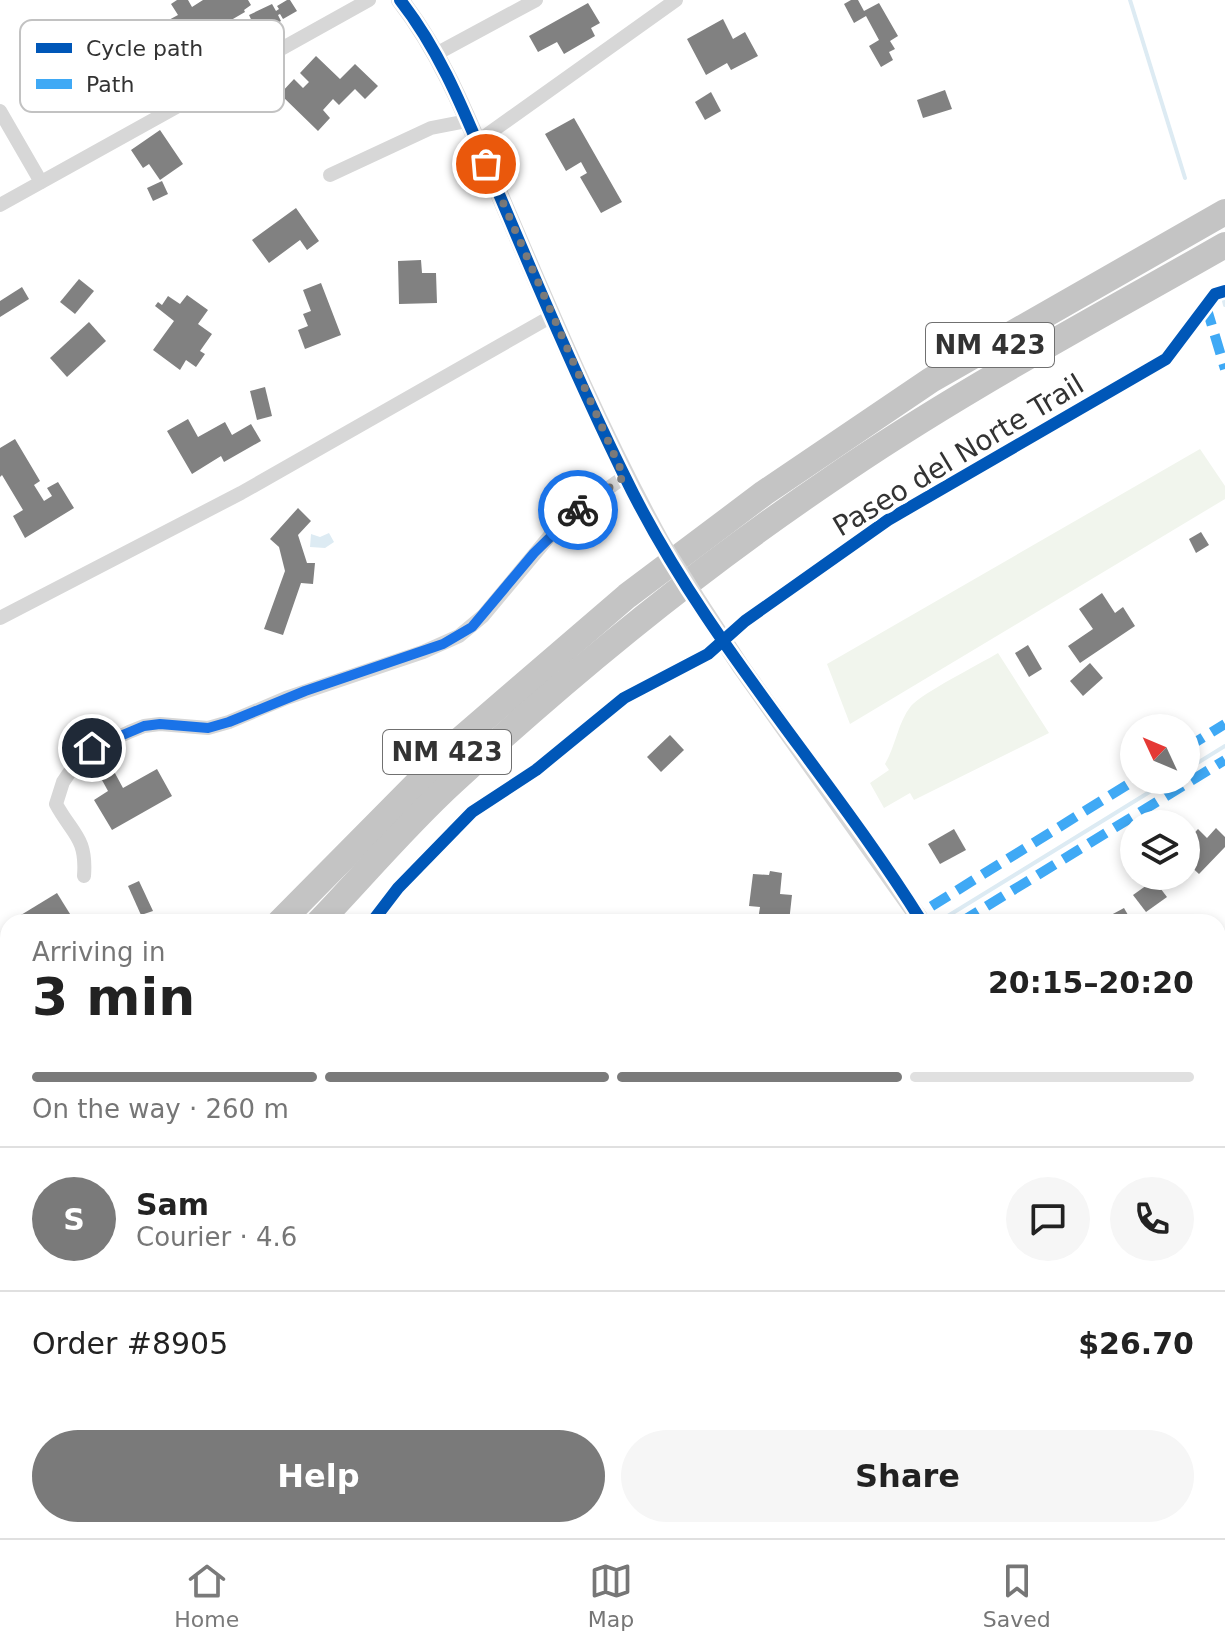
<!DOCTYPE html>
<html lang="en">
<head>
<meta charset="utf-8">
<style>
  body { margin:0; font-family:"DejaVu Sans",sans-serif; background:#f6f6f6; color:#222; height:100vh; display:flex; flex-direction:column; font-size:30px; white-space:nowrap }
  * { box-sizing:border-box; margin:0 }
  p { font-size:26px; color:#767676 }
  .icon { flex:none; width:44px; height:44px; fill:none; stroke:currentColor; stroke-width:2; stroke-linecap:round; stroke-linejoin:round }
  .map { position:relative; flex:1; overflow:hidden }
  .details { position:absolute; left:0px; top:914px; width:1226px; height:624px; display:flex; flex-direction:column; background:#fff; border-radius:24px 24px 0 0; box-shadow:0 4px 12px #0003 }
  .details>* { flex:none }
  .needle { width:52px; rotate:314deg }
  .buttons { position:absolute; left:1120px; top:714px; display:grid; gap:16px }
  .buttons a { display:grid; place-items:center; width:80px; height:80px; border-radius:50%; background:#fff; box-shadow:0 4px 12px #0003; font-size:40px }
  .pin { position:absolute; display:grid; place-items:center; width:68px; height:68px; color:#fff; margin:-34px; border:4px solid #fff; border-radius:50%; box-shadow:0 2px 8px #0007 }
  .courier { position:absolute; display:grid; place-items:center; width:80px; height:80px; margin:-40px; border:6px solid #1a73e8; border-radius:50%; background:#fff; color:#222; box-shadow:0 2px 10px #0007 }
  .head em { font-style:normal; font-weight:600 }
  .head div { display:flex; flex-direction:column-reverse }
  .head { display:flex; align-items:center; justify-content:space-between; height:136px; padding:0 32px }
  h1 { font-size:52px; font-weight:600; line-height:60px }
  .bar { display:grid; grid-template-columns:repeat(4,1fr); gap:12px 8px; align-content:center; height:96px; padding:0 32px }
  .bar i { height:10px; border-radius:6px; background:#e0e0e0 }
  .bar .active { background:#7a7a7a }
  .bar p { grid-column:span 4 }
  .line { display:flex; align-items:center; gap:20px; padding:0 32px; border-top:2px solid #e0e0e0 }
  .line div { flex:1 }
  .round { display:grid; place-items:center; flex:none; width:84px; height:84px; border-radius:42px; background:#f6f6f6 }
  .primary-button { display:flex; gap:16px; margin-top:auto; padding:16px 32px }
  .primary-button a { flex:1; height:92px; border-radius:48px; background:#7a7a7a; color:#fff; font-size:32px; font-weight:600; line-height:92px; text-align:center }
  .primary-button a+a { background:#f6f6f6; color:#222 }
  .tab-bar { display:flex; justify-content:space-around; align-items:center; height:112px; border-top:2px solid #e0e0e0; background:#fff; font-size:22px; color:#767676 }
  .tab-bar a { display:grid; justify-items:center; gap:4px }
  .tab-bar .active { color:#7a7a7a }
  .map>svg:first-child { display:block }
  .green { fill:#f1f5ed }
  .water { fill:#ddebf3 }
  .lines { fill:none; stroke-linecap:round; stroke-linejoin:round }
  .stream { stroke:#ddebf3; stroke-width:4 }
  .building { fill:#818181 }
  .minor { stroke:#d7d7d7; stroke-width:14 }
  .tertiary { stroke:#d7d7d7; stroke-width:18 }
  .motorway { stroke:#c4c4c4; stroke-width:26 }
  .tertiary-bridge { stroke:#d7d7d7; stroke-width:18 }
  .quiet { stroke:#3fa9f5; stroke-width:10; stroke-dasharray:20 10; stroke-linecap:butt }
  .cycleway-casing { stroke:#fff; stroke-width:17 }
  .cycleway { stroke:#0057b8; stroke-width:12 }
  .done { stroke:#7a7a7a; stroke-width:8; stroke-dasharray:0 14.4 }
  .route { stroke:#1a73e8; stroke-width:10 }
  .labels { text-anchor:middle; stroke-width:8; stroke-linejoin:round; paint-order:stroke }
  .shield { fill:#fff; stroke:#707070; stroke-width:2 }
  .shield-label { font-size:26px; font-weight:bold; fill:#333 }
  .street-label { font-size:28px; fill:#333; stroke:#fff }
  .key { fill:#fff; stroke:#c2c2c2; stroke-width:2 }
  .key-label { font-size:22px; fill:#333 }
</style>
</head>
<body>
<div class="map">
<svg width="1225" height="1538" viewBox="0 0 1225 1538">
  <rect width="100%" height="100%" fill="#fff"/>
  <g class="green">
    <path d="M1200 449 1225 486V499L850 724 827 664Z"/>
    <path d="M998 653 1049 733 914 800 910 793 884 808 870 783 889 770 885 764C896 745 898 722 911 706 922 693 980 664 998 653Z"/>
    <path d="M8 1378V1530H277L284 1538H0V1389Z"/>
  </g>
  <path class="water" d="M329 533 334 542 325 548 310 547 311 534 320 537Z"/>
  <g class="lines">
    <g class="stream">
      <path d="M1130 0 1185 178"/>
      <path d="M1224 301 1225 305"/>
      <path d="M1186 770 1225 746"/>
      <path d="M938 922 1169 780"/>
      <path d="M305 1530 312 1538"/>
      <path d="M401 1530 408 1538"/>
    </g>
  </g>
  <g class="building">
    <path d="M177 0H188L192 7 203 0H248L251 5 244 10 245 12 207 34 218 53 212 57 214 61 198 70 194 64 191 66 165 22 178 15 171 4Z"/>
    <path d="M287 0H290L297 11 283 19 280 14 278 15 281 21 258 34 249 15 272 4 276 11 279 9 277 6Z"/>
    <path d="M851 0H858L864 11 879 3 898 36 890 41 895 49 889 52 893 60 881 67 869 46 879 40 866 16 854 23 844 4Z"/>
    <path d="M588 3 600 23 591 28 595 36 564 54 557 42 538 52 529 36Z"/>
    <path d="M723 19 733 39 745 32 758 56 731 70 727 63 706 75 687 39Z"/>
    <path d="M316 56 340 79 355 64 378 86 365 99 355 89 339 105 333 99 323 110 330 118 318 131 280 94 294 79 303 88 309 82 300 73Z"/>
    <path d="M945 90 952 109 923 118 917 100Z"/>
    <path d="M711 92 721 111 705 120 695 102Z"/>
    <path d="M574 118 622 202 601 213 580 177 587 173 581 162 566 171 545 134Z"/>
    <path d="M160 130 183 164 160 180 149 164 143 168 131 150Z"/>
    <path d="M162 181 168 194 153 201 147 188Z"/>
    <path d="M296 208 319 241 307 250 300 240 269 263 252 240Z"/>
    <path d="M421 260 422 273H436L437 303 399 304 398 261Z"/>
    <path d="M79 279 94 291 75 314 60 302Z"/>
    <path d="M321 283 341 335 305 349 298 330 308 326 303 314 311 311 303 290Z"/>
    <path d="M22 287 29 299 0 317V301Z"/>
    <path d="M187 295 208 310 198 324 212 334 200 351 205 354 196 367 186 360 180 370 153 350 174 321 155 306 158 302 162 305 168 296 180 304Z"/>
    <path d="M89 322 106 341 67 377 50 358Z"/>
    <path d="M265 387 272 416 257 420 250 391Z"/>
    <path d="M188 419 198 437 225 422 232 435 251 424 261 441 224 462 221 456 192 474 167 431Z"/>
    <path d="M15 439 40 481 34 485 44 501 52 496 47 488 58 482 74 508 25 538 13 516 23 510 2 475 0 477V448Z"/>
    <path d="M298 508 311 521 298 535 307 563H315L313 584 301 583 283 635 264 629 285 571 279 547 270 539Z"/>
    <path d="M1201 532 1209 545 1196 553 1189 539Z"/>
    <path d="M1102 593 1115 613 1123 607 1135 626 1080 663 1068 646 1093 629 1079 609Z"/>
    <path d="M1028 645 1042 669 1029 677 1015 653Z"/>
    <path d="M1090 663 1103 678 1083 696 1070 681Z"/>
    <path d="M670 735 684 750 661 772 647 757Z"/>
    <path d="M110 764 123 788 157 769 172 796 112 830 94 800 108 791 97 771Z"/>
    <path d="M1216 828 1225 837V847L1199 874 1186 862V842L1198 829 1207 838Z"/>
    <path d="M954 829 966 850 940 864 928 844Z"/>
    <path d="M770 871 782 873 780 894 792 895 789 922 758 920 760 907 749 906 753 874 769 875Z"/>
    <path d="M1154 880 1167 897 1146 912 1133 895Z"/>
    <path d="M139 881 153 911 141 915 128 886Z"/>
    <path d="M57 893 75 922H19L16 918Z"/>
    <path d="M1124 908 1132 922H1115L1111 915Z"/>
    <path d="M1225 1334V1357L1218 1361V1337Z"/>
  </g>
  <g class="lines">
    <g class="minor">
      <path d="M436 54 536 0"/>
      <path d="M0 111 41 182"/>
      <path d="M477 142 676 0"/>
      <path d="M330 175 431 128 467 121"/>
      <path d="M0 205 369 0"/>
      <path d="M0 618 241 493 552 316"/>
      <path d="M84 876C87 837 72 834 56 804L63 782 82 754 129 732 144 726 160 724 208 728 229 722 286 698 423 652 459 636 483 616 553 532 578 510 624 477"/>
    </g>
    <g class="tertiary">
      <path d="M400 0C449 63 475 139 507 212 555 324 603 437 662 544"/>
      <path d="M699 603 741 667 922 922"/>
      <path d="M1218 1114 1225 1110"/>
      <path d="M1189 1530 1192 1538"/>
    </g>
    <g class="motorway">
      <path d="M280 922 462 738 627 596 764 493 931 380 1225 212"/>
      <path d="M319 922C363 876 406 825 453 782 571 673 697 570 830 480 956 393 1092 321 1225 245"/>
      <path d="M0 1283 8 1272"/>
      <path d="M0 1335 8 1324"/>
    </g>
    <path class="tertiary-bridge" d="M662 544 699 603"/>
    <g class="quiet">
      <path d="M1206 306 1225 369"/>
      <path d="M1186 748 1225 724"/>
      <path d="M906 922 1135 780"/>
      <path d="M961 922 1225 760"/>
      <path d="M73 1530 79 1538"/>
      <path d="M340 1530 347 1538"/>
      <path d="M379 1530 387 1538"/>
      <path d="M419 1530 426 1538"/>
    </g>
    <defs>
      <g id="cycleway">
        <path d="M400 0C444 56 468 122 496 187 537 284 578 381 624 475 702 637 827 770 922 922"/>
        <path d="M372 922 398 888 472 812 536 770 624 698 708 654 745 621 888 520 1166 359 1215 294 1225 291"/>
      </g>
    </defs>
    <use href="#cycleway" class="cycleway-casing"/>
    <use href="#cycleway" class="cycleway"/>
  </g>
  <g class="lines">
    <path class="done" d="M486 164 624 477 578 510"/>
    <path class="route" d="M92 748 144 726 160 724 208 728 229 722 305 691 443 644 472 627 534 553 578 510"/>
  </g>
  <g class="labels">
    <g class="shield">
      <rect x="926" y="323" width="128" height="44" rx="6"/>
      <rect x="383" y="730" width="128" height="44" rx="6"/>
    </g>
    <g class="shield-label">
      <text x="990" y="354">NM 423</text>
      <text x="447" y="761">NM 423</text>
    </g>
    <g class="street-label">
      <text transform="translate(958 455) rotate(-31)" y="10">Paseo del Norte Trail</text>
    </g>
  </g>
  <rect x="20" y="20" width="264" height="92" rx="12" class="key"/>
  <rect x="36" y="43" width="36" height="10" fill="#0057b8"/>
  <rect x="36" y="79" width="36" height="10" fill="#3fa9f5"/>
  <g class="key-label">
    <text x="86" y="56">Cycle path</text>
    <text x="86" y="92">Path</text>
  </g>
</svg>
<div class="buttons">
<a><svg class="needle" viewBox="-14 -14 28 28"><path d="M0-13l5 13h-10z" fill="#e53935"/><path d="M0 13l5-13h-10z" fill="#767676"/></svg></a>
<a><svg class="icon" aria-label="layers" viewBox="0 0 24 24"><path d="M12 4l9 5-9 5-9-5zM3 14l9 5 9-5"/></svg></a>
</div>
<div class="pin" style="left:486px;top:164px;background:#ea580c"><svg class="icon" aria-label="bag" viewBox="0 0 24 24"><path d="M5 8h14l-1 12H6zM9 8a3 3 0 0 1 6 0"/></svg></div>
<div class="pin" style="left:92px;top:748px;background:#1f2937"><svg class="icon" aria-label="home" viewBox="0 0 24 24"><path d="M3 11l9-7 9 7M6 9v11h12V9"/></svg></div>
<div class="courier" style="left:578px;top:510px"><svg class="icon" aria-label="bike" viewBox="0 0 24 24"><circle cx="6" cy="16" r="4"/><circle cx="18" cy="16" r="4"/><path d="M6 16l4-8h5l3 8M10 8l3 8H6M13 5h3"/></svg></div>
<section class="details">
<div class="head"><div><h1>3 min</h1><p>Arriving in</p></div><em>20:15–20:20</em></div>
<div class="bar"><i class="active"></i><i class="active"></i><i class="active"></i><i></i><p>On the way · 260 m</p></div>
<div class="line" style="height:144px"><b class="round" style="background:#7a7a7a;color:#fff">S</b><div><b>Sam</b><p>Courier · 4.6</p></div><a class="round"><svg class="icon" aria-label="chat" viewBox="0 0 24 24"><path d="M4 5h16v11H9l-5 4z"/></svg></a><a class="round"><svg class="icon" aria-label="phone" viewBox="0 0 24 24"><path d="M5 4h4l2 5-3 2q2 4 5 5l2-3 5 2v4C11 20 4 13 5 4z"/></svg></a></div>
<div class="line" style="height:104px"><div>Order #8905</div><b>$26.70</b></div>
<div class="primary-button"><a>Help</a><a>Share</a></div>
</section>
</div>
<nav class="tab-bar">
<a class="active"><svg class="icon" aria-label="home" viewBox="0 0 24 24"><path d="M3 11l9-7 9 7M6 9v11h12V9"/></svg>Home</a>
<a><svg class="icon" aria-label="map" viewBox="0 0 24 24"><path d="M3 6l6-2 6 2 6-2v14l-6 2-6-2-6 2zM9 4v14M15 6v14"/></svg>Map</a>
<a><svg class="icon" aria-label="saved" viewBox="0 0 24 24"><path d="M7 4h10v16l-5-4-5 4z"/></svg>Saved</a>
</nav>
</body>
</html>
